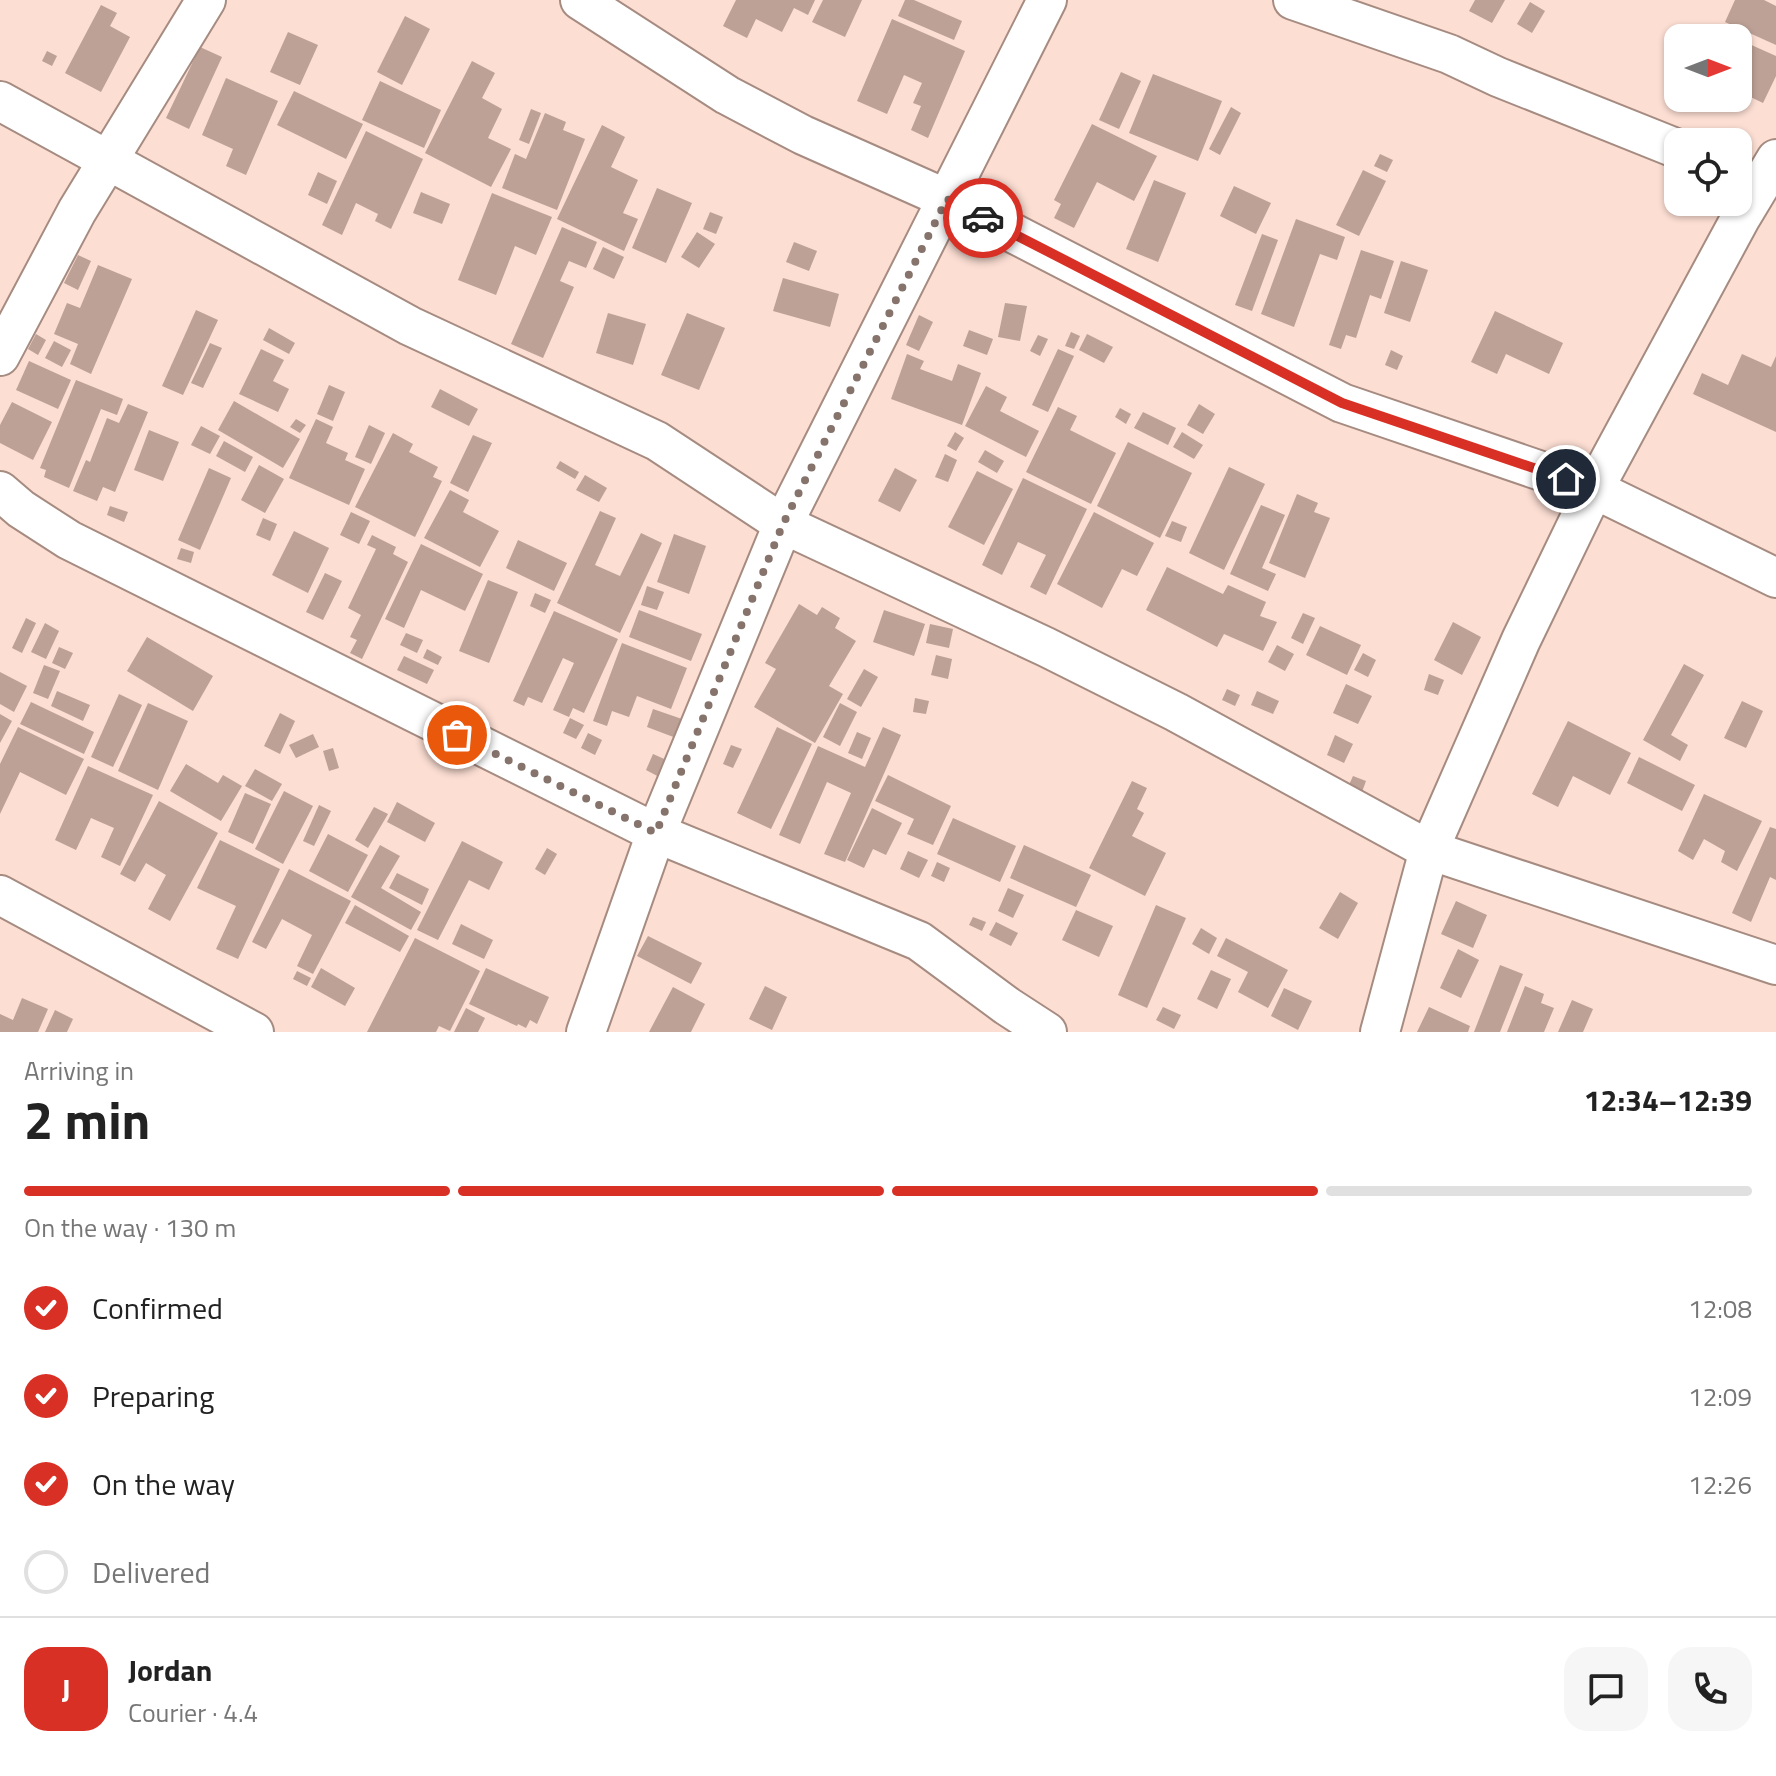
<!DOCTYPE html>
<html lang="en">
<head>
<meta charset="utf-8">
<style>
  body { margin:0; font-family:"Titillium Web",sans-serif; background:#f6f6f6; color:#222; height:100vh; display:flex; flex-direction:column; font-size:30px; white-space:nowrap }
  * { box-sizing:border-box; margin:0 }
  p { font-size:26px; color:#767676 }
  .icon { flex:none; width:44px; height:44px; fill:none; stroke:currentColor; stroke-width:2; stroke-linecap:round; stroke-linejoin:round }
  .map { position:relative; height:1032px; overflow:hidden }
  .drawer { display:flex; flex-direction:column; background:#fff; flex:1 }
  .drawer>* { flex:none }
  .needle { width:52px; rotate:90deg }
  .tools { position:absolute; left:1664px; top:24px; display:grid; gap:16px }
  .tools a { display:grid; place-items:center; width:88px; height:88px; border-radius:16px; background:#fff; box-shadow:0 2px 6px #0004; font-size:40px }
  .pin { position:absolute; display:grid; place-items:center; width:68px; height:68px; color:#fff; margin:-34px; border:4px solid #fff; border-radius:50%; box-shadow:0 2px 8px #0007 }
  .courier { position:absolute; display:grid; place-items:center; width:80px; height:80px; margin:-40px; border:6px solid #d93025; border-radius:50%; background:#fff; color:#222; box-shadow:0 2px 10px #0007 }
  .head em { font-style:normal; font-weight:700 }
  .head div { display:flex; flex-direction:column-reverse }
  .head { display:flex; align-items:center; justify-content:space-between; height:136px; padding:0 24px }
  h1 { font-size:52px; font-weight:700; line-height:60px }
  .bar { display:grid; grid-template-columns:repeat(4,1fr); gap:12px 8px; align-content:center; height:96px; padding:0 24px }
  .bar i { height:10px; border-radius:6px; background:#e0e0e0 }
  .bar .selected { background:#d93025 }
  .bar p { grid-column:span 4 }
  .line { display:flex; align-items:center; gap:20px; padding:0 24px; border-top:2px solid #e0e0e0 }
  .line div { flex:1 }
  .round { display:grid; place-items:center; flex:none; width:84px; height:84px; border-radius:24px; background:#f6f6f6 }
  ol { padding:0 24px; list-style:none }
  li { display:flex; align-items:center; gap:24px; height:88px }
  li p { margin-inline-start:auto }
  li .icon { padding:8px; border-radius:50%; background:#d93025; color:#fff; stroke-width:4 }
  li:last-child { color:#767676 }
  li i { width:44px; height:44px; border:4px solid #e0e0e0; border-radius:50% }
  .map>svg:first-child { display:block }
  .building { fill:#bda196 }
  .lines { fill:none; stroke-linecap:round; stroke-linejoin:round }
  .minor-casing { stroke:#a68b81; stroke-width:42 }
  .minor { stroke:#fff; stroke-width:38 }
  .done { stroke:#85736c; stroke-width:8; stroke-dasharray:0 14.4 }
  .route { stroke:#d93025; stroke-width:10 }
</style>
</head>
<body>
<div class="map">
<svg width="1776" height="1032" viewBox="0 0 1776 1032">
  <rect width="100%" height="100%" fill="#fcded3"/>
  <g class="building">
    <path d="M736 0H815L808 15 794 8 782 32 756 19 747 38 723 26Z"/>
    <path d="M823 0H862L845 37 812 22Z"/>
    <path d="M905 0H914L962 21 954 40 898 16Z"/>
    <path d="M1475 0H1505L1492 23 1469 11Z"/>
    <path d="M1735 0H1764L1776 6V45L1725 22Z"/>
    <path d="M1530 2 1545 11 1532 33 1517 24Z"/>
    <path d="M101 5 117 13 110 26 130 37 101 92 65 73Z"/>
    <path d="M405 16 430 29 402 85 377 72Z"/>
    <path d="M892 19 965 51 928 138 911 130 921 106 913 103 922 83 904 75 887 114 857 101Z"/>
    <path d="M1712 27 1737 38H1707Z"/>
    <path d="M288 32 318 45 300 85 270 72Z"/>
    <path d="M1738 39 1776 56V76L1763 103 1738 91Z"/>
    <path d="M200 47 222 57 189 129 166 118Z"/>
    <path d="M47 51 57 56 52 66 42 61Z"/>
    <path d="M472 61 495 73 482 98 502 109 488 138 511 149 491 187 425 153Z"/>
    <path d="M1121 72 1141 81 1119 129 1099 120Z"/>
    <path d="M1153 74 1222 101 1198 161 1129 133Z"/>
    <path d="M226 78 278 101 246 175 226 166 233 149 202 135Z"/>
    <path d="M380 81 441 110 424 148 362 120Z"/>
    <path d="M294 91 363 124 346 159 277 125Z"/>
    <path d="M1231 107 1241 113 1220 155 1209 149Z"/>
    <path d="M531 109 541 113 529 144 519 140Z"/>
    <path d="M545 113 566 122 563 130 585 139 557 210 502 188 515 154 526 159Z"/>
    <path d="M1092 124 1157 156 1134 201 1097 182 1074 228 1054 218 1061 204 1054 200Z"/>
    <path d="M602 125 625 137 611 167 638 180 623 213 638 219 624 251 557 219Z"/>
    <path d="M366 131 423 159 391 229 375 221 378 214 356 203 342 235 322 225Z"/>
    <path d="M1380 154 1393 160 1387 172 1374 166Z"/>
    <path d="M1363 170 1386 181 1359 236 1336 225Z"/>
    <path d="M318 172 337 181 327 204 308 195Z"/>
    <path d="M1154 180 1186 193 1158 262 1126 249Z"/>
    <path d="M1234 186 1271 203 1256 234 1220 216Z"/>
    <path d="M657 188 692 203 666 263 632 248Z"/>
    <path d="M421 192 450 204 442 224 413 213Z"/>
    <path d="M492 193 552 217 536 255 515 246 496 295 458 280Z"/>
    <path d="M710 212 723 217 716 234 703 229Z"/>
    <path d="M1296 219 1345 237 1337 260 1320 254 1294 327 1261 314Z"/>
    <path d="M562 227 597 242 586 268 569 261 560 281 574 287 543 358 511 344Z"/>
    <path d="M697 232 715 244 699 268 681 257Z"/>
    <path d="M1262 234 1278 240 1252 311 1235 305Z"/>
    <path d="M794 242 817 251 809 271 786 262Z"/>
    <path d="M603 247 624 257 614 279 593 269Z"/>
    <path d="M1361 250 1394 261 1381 299 1370 295 1356 338 1346 335 1341 349 1329 345Z"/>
    <path d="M78 255 91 261 78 290 64 283Z"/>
    <path d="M1401 261 1428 270 1410 322 1384 313Z"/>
    <path d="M98 265 132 279 91 374 70 364 78 344 54 334 67 303 80 308Z"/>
    <path d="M783 278 839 294 830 327 773 311Z"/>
    <path d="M1005 303 1027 306 1020 341 998 337Z"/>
    <path d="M196 310 218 320 183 395 162 386Z"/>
    <path d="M1495 311 1563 343 1549 374 1506 354 1497 374 1471 362Z"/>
    <path d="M608 313 646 324 633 365 596 353Z"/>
    <path d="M687 313 725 328 699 390 661 375Z"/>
    <path d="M919 315 933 322 919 351 906 345Z"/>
    <path d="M269 328 295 343 289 354 263 340Z"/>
    <path d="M969 330 993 339 987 355 963 346Z"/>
    <path d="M1071 332 1080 336 1074 349 1065 346Z"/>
    <path d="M36 334 46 340 38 355 28 349Z"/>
    <path d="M1087 334 1113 347 1104 363 1079 350Z"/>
    <path d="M1038 335 1048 339 1040 356 1030 351Z"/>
    <path d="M54 341 71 350 62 367 45 358Z"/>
    <path d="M210 343 222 348 203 388 191 383Z"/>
    <path d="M261 349 284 360 273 381 289 389 278 412 239 394Z"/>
    <path d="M1058 349 1074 356 1048 412 1032 405Z"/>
    <path d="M1391 350 1403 356 1397 370 1385 365Z"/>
    <path d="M907 354 924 361 920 369 952 381 958 364 981 373 962 425 891 399Z"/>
    <path d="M1742 354 1771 367 1776 356V432L1693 394 1702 373 1728 385Z"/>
    <path d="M29 361 71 380 58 409 16 390Z"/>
    <path d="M76 380 123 399 117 415 101 409 69 488 44 477 46 470 40 468Z"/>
    <path d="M329 385 345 392 333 421 317 414Z"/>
    <path d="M986 386 1007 397 1000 411 1039 431 1026 457 965 426Z"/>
    <path d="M440 389 478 409 469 426 431 407Z"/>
    <path d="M234 401 300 439 283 468 218 430Z"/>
    <path d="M12 402 52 422 33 460 0 443V425Z"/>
    <path d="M128 404 148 412 115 492 103 487 97 501 73 491 86 460 90 462 107 418 119 423Z"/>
    <path d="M1199 404 1215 414 1203 434 1187 425Z"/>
    <path d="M1058 407 1077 416 1070 430 1116 453 1091 504 1026 472Z"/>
    <path d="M1120 408 1131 414 1126 424 1115 417Z"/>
    <path d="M1143 412 1176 428 1168 445 1134 428Z"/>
    <path d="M296 419 306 425 300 433 290 427Z"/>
    <path d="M316 419 333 427 326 443 348 453 345 460 365 469 349 505 289 478Z"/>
    <path d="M369 425 385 433 371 464 355 457Z"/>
    <path d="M201 426 220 436 210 454 191 445Z"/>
    <path d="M149 430 179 442 163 481 134 470Z"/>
    <path d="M955 432 964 438 956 451 947 446Z"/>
    <path d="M1182 432 1203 445 1194 459 1173 447Z"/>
    <path d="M393 433 413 444 409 452 438 467 433 477 442 481 415 537 355 507Z"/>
    <path d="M473 435 492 443 468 492 450 483Z"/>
    <path d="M224 441 253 457 245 472 216 456Z"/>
    <path d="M1128 442 1192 473 1160 538 1097 506Z"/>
    <path d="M985 450 1004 461 997 473 978 462Z"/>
    <path d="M945 454 957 460 948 482 935 477Z"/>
    <path d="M560 461 579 472 575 479 556 468Z"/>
    <path d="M259 465 284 479 265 513 241 500Z"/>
    <path d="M1229 467 1265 484 1224 570 1189 553Z"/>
    <path d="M209 468 231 478 200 550 178 540Z"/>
    <path d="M895 468 917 480 900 512 878 501Z"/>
    <path d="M977 471 1013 489 984 545 948 527Z"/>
    <path d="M585 475 607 488 599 502 576 490Z"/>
    <path d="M1023 478 1087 509 1046 595 1030 587 1046 555 1018 542 1002 575 982 565Z"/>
    <path d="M450 490 469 500 463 512 499 531 480 567 424 538Z"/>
    <path d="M1297 494 1318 503 1314 512 1330 518 1305 578 1269 563Z"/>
    <path d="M1261 505 1285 515 1262 568 1276 574 1268 591 1230 574Z"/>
    <path d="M110 506 128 512 124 522 107 515Z"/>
    <path d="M600 511 616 518 595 565 620 576 641 533 662 543 620 633 557 603Z"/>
    <path d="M351 512 370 521 359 544 340 535Z"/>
    <path d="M1094 512 1154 543 1137 576 1122 569 1102 608 1057 584Z"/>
    <path d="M263 518 277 524 270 541 256 535Z"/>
    <path d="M1172 521 1187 527 1181 542 1165 536Z"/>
    <path d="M294 531 329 548 308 593 272 575Z"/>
    <path d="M674 534 706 546 689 594 657 582Z"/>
    <path d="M372 535 396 547 393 554 408 562 362 659 350 653 357 640 350 637 361 615 348 608 376 549 367 545Z"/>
    <path d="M518 540 567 563 554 591 506 568Z"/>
    <path d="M421 544 483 574 465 611 421 590 404 628 385 619Z"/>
    <path d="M181 548 194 552 191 563 177 559Z"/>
    <path d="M1167 567 1223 594 1228 585 1266 602 1260 616 1277 622 1263 651 1224 634 1217 647 1146 610Z"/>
    <path d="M325 573 342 581 323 620 306 612Z"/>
    <path d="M488 580 518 592 489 663 459 651Z"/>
    <path d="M647 586 664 592 657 610 641 605Z"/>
    <path d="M535 593 551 600 545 613 530 606Z"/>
    <path d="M799 604 817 615 822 607 840 618 835 628 856 641 829 686 843 694 815 743 754 707 776 669 765 663Z"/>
    <path d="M639 610 702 634 691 661 629 637Z"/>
    <path d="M884 610 925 624 914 656 873 642Z"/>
    <path d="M554 611 618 639 584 713 573 708 569 717 553 710 574 663 563 658 542 703 528 697 524 706 513 701Z"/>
    <path d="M1303 613 1315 618 1303 644 1291 638Z"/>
    <path d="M26 618 36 623 22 653 12 648Z"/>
    <path d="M1453 622 1481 637 1462 675 1434 660Z"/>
    <path d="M45 623 59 631 46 659 31 652Z"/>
    <path d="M930 624 953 629 949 648 926 643Z"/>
    <path d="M1320 626 1361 645 1347 675 1306 655Z"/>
    <path d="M406 633 423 640 417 653 400 645Z"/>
    <path d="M147 637 213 676 193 711 127 671Z"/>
    <path d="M622 643 687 668 671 709 637 696 629 717 612 711 607 726 593 721Z"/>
    <path d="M1277 645 1294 654 1285 671 1268 662Z"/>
    <path d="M59 647 73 653 65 669 52 663Z"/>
    <path d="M427 649 442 657 438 665 423 658Z"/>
    <path d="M1363 653 1376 660 1368 677 1354 670Z"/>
    <path d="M936 655 952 659 948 679 931 675Z"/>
    <path d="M404 656 434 670 427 684 397 670Z"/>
    <path d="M1684 664 1704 675 1671 735 1688 745 1680 761 1643 740Z"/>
    <path d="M44 665 60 671 48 699 33 693Z"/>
    <path d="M864 669 878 677 861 707 847 699Z"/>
    <path d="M0 672 27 686 14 712 0 704Z"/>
    <path d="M1429 674 1444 680 1438 695 1424 690Z"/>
    <path d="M1346 684 1372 696 1358 724 1333 713Z"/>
    <path d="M1227 689 1240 695 1235 706 1222 700Z"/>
    <path d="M57 691 90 705 83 721 51 706Z"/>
    <path d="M1257 691 1279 701 1273 714 1251 705Z"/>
    <path d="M119 694 142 705 113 767 91 757Z"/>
    <path d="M915 698 929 701 926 714 913 712Z"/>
    <path d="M1742 701 1763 711 1746 748 1724 738Z"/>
    <path d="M31 702 94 732 84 754 20 724Z"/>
    <path d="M148 703 188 721 158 790 118 771Z"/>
    <path d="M840 703 857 712 840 746 823 737Z"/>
    <path d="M653 709 682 719 676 738 647 727Z"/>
    <path d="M280 713 295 721 280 754 264 746Z"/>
    <path d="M0 714 12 721 0 743Z"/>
    <path d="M570 718 584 725 576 739 563 733Z"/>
    <path d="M1568 721 1631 753 1610 795 1573 776 1558 807 1532 794Z"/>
    <path d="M18 727 84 759 66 795 20 772 0 814V764Z"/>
    <path d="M777 727 812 744 771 829 737 813Z"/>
    <path d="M883 727 901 735 845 862 824 854 851 793 827 782 800 844 779 835 818 746 865 767Z"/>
    <path d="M857 732 871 738 862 759 848 753Z"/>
    <path d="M588 733 602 740 595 755 581 748Z"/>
    <path d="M313 734 319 747 296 758 289 745Z"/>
    <path d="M1335 735 1353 744 1344 763 1327 755Z"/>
    <path d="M731 745 742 749 733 768 723 764Z"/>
    <path d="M333 748 339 768 329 771 323 751Z"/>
    <path d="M653 754 671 762 663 779 646 770Z"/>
    <path d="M1639 757 1695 785 1682 811 1627 783Z"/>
    <path d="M186 764 218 783 223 775 242 786 221 821 170 791Z"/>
    <path d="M88 766 153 795 120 866 101 857 114 828 91 818 76 850 55 840Z"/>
    <path d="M255 769 282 784 272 801 245 786Z"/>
    <path d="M888 775 951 806 933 845 907 834 914 819 875 801Z"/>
    <path d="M1353 776 1366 781 1362 792 1348 787Z"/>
    <path d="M1132 781 1147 788 1137 809 1144 813 1132 836 1166 853 1145 896 1089 868Z"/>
    <path d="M284 791 313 806 283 864 255 849Z"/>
    <path d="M245 793 271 804 253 844 228 832Z"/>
    <path d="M1704 794 1762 821 1737 871 1721 862 1725 851 1704 839 1693 860 1678 851Z"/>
    <path d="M159 801 218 833 170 921 148 909 166 875 146 863 135 882 120 874Z"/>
    <path d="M397 802 435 823 425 842 387 822Z"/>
    <path d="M319 805 331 811 314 846 303 841Z"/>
    <path d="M374 807 388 814 368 848 355 840Z"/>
    <path d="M872 808 902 823 886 855 873 849 864 868 847 860Z"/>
    <path d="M953 818 1016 846 1000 882 937 854Z"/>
    <path d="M1770 827 1776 829V880L1770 877 1751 922 1732 913Z"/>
    <path d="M328 834 368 855 348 892 309 871Z"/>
    <path d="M220 840 280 869 238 959 216 949 236 906 197 888Z"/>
    <path d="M462 841 503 862 489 890 469 880 438 940 417 930Z"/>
    <path d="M380 845 400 856 381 888 421 912 411 930 351 897Z"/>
    <path d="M1024 845 1091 875 1076 907 1010 878Z"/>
    <path d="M547 848 557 854 545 875 535 869Z"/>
    <path d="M908 851 928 860 919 878 900 869Z"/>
    <path d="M937 862 950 868 944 882 931 876Z"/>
    <path d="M289 869 351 901 313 974 297 966 312 935 282 919 266 949 252 942Z"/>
    <path d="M397 873 429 889 422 905 389 888Z"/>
    <path d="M1008 888 1024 895 1013 918 998 911Z"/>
    <path d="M1340 892 1358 903 1338 939 1319 928Z"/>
    <path d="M1456 901 1487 915 1473 948 1441 934Z"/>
    <path d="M355 905 409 936 400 952 345 923Z"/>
    <path d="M1156 905 1186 918 1147 1008 1118 995Z"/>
    <path d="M1076 910 1113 926 1099 957 1062 940Z"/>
    <path d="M973 917 986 922 982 931 969 925Z"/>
    <path d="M996 922 1018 933 1011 946 989 935Z"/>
    <path d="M461 924 493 940 484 959 452 944Z"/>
    <path d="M1201 928 1217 938 1209 954 1192 944Z"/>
    <path d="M648 936 702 963 691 984 637 956Z"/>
    <path d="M415 938 480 971 450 1031 439 1026 436 1032H367Z"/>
    <path d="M1226 938 1288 970 1268 1008 1238 992 1248 972 1217 956Z"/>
    <path d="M1458 949 1479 960 1461 998 1440 988Z"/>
    <path d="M1500 965 1523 974 1500 1032H1474Z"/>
    <path d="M321 968 355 988 345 1006 311 987Z"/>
    <path d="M486 968 549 997 537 1024 530 1020 526 1028 518 1024 517 1026 469 1004Z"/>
    <path d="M1211 970 1231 979 1217 1009 1197 999Z"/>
    <path d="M297 971 311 978 307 986 293 979Z"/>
    <path d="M765 986 787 997 772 1030 749 1019Z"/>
    <path d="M1525 986 1544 994 1541 1003 1554 1008 1544 1032H1507Z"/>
    <path d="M673 987 705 1004 691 1032H649Z"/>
    <path d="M1284 988 1312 1001 1298 1030 1271 1016Z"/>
    <path d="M22 998 48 1009 38 1032H0V1014L13 1020Z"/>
    <path d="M1572 1000 1593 1009 1583 1032H1558Z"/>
    <path d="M1163 1007 1181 1015 1174 1029 1156 1020Z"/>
    <path d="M1429 1007 1470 1026 1468 1032H1417Z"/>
    <path d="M466 1008 485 1018 478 1032H454Z"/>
    <path d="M55 1010 73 1019 67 1032H45Z"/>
  </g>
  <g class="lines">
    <defs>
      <g id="minor">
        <path d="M580 0 727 95 803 135 947 199 1342 403 1594 489 1776 578"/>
        <path d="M1293 0 1449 54 1498 77 1678 149"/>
        <path d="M0 101 410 326 657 441 783 524 1046 647 1176 712 1429 850 1776 965"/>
        <path d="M0 356 77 211 206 0"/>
        <path d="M0 491 21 509 69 540 656 833 919 941 1007 1006 1047 1032"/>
        <path d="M0 895 254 1032"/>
        <path d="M586 1032 656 833 783 524 1047 0"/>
        <path d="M1380 1032 1429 850 1521 640 1594 489 1740 219 1776 159"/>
      </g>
    </defs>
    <use href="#minor" class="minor-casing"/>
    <use href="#minor" class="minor"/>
  </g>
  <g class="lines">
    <path class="done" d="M457 735 656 833 783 524 947 199 983 218"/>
    <path class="route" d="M983 218 1342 403 1566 479"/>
  </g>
</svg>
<div class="tools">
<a><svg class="needle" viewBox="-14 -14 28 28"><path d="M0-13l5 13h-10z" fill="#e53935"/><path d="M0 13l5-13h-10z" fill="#767676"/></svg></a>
<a><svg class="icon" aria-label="locate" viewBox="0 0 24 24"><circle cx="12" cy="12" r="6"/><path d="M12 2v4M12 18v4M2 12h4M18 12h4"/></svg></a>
</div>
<div class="pin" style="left:457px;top:735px;background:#ea580c"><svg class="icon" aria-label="bag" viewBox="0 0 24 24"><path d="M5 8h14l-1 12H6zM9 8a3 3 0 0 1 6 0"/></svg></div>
<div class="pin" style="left:1566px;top:479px;background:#1f2937"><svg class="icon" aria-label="home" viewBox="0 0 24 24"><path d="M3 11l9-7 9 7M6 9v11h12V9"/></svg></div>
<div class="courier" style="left:983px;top:218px"><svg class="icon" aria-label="car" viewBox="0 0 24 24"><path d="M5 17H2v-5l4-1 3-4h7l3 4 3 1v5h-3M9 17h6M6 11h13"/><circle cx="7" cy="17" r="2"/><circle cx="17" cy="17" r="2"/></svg></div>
</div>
<section class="drawer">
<div class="head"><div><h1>2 min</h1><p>Arriving in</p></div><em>12:34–12:39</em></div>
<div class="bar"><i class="selected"></i><i class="selected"></i><i class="selected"></i><i></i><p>On the way · 130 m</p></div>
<ol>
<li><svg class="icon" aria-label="check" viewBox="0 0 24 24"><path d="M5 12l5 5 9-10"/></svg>Confirmed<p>12:08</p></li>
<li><svg class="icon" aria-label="check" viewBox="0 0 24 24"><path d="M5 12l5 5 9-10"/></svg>Preparing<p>12:09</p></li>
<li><svg class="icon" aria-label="check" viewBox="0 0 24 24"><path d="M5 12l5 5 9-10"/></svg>On the way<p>12:26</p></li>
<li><i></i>Delivered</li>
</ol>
<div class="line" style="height:144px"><b class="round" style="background:#d93025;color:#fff">J</b><div><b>Jordan</b><p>Courier · 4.4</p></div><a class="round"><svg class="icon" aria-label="chat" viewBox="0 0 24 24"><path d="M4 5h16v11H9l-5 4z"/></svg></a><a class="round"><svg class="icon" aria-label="phone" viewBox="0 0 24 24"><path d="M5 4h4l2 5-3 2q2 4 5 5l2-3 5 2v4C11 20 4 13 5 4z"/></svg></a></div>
</section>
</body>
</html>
